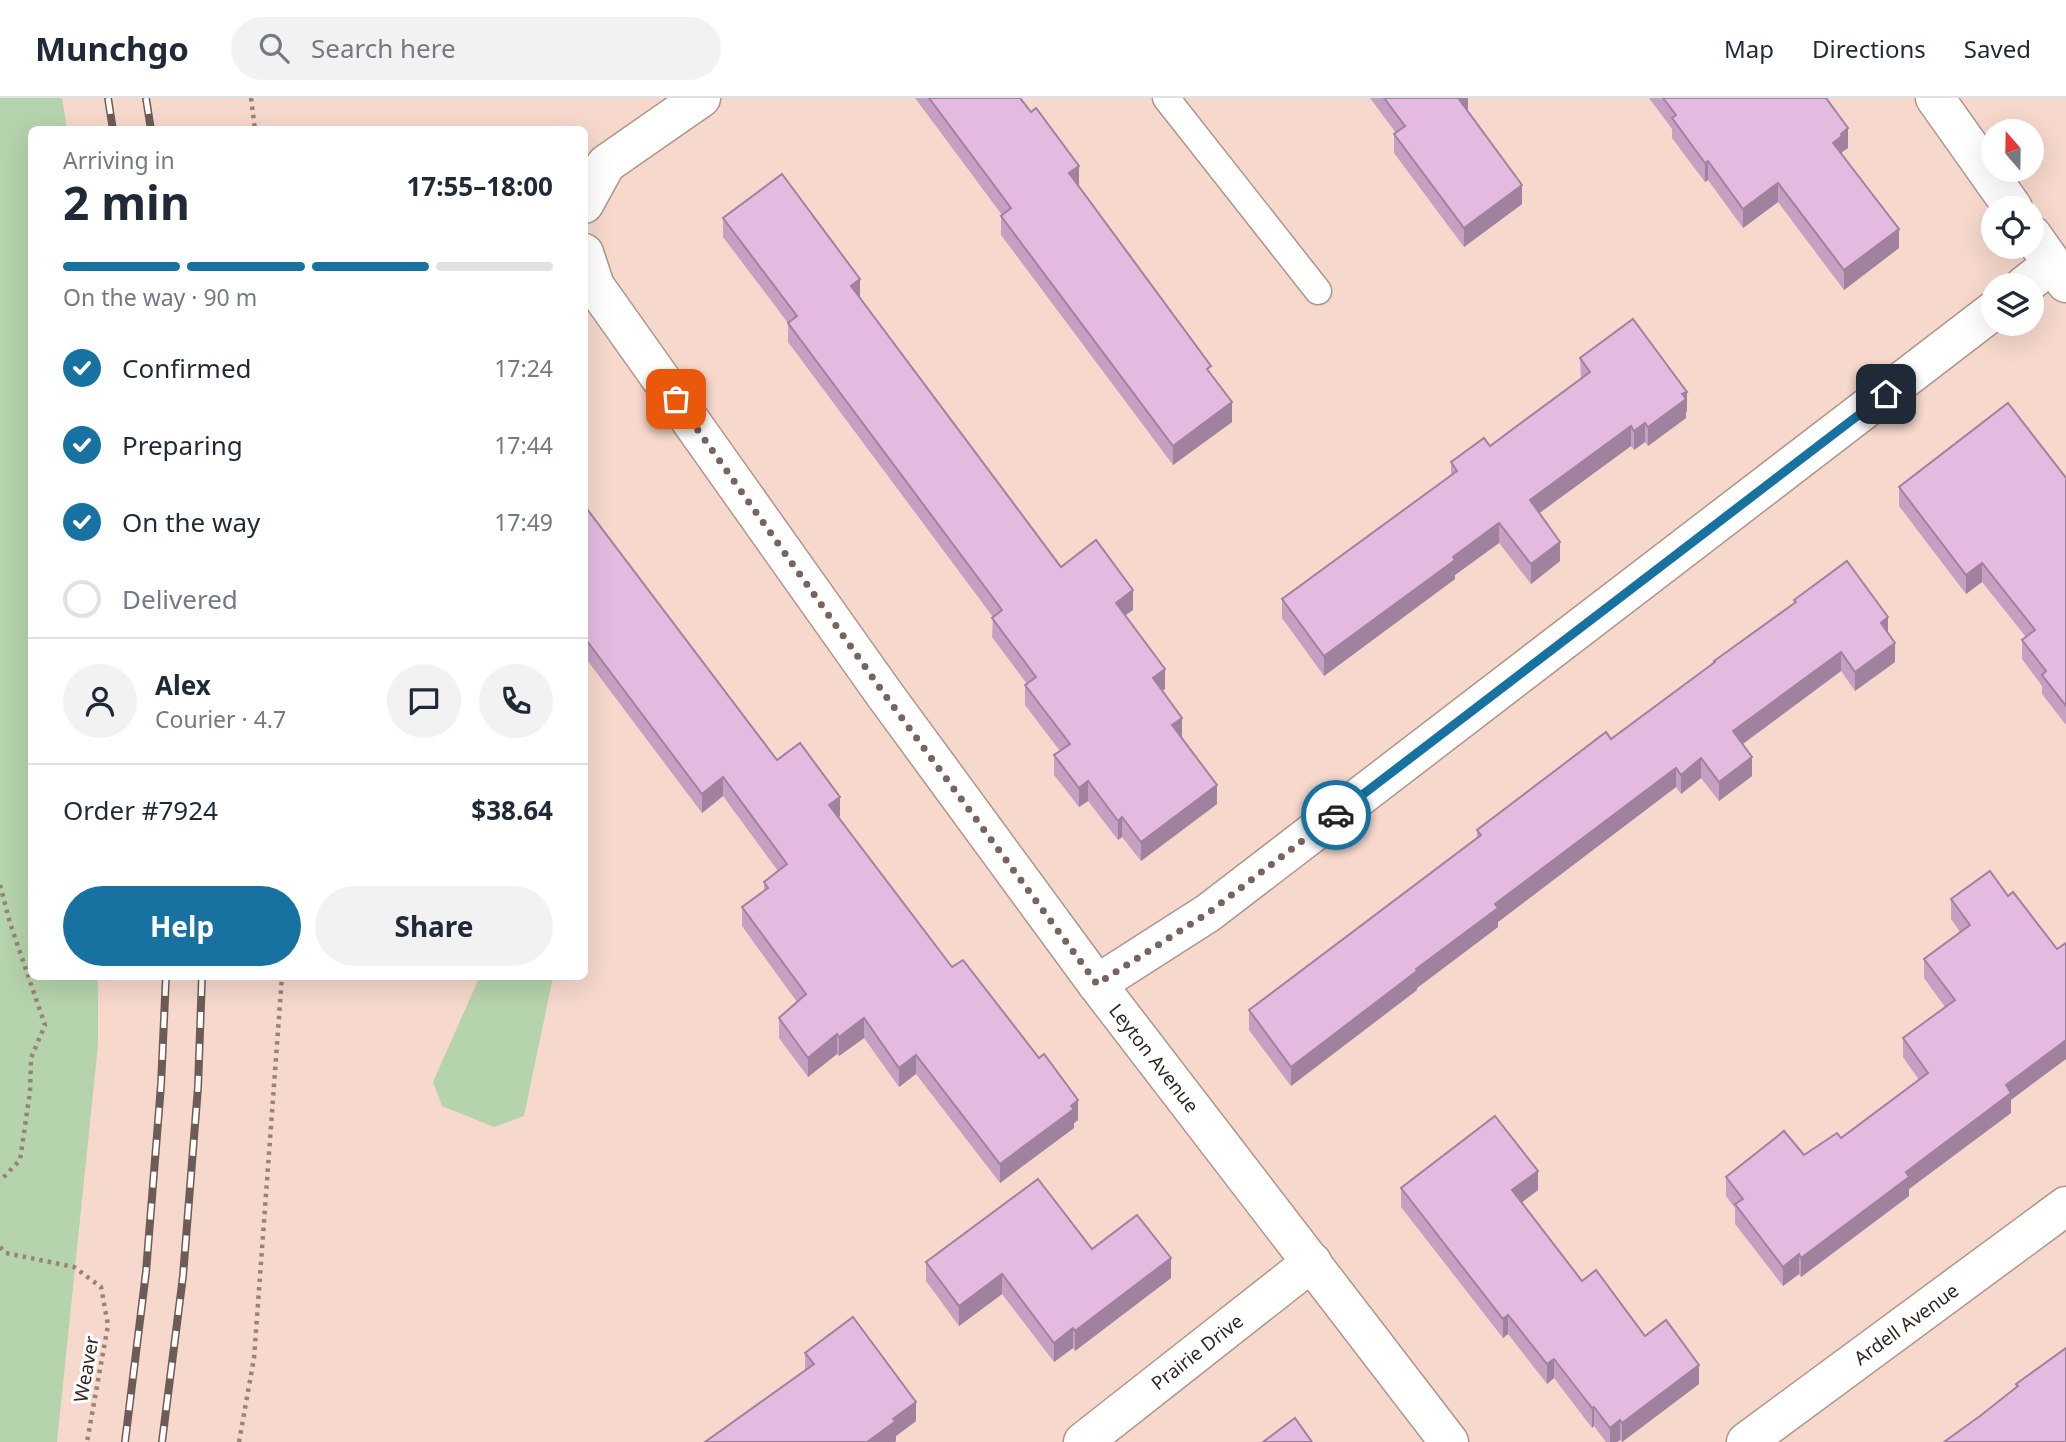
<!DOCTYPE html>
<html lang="en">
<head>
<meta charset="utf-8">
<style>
  body { margin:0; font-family:"Noto Sans",sans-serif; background:#f2f2f3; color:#1f2937; height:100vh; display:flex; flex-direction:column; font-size:26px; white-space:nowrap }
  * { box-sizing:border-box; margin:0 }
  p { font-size:23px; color:#747a83 }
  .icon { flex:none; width:38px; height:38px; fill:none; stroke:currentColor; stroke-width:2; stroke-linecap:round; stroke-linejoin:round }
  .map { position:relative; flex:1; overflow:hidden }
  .panel { position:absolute; left:28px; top:28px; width:560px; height:854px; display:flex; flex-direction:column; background:#fff; border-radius:10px; box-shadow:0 7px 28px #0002 }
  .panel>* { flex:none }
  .needle { width:46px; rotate:340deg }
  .tools { position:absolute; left:1981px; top:21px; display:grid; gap:14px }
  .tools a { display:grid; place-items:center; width:63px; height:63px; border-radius:50%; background:#fff; box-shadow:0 7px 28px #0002; font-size:35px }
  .pin { position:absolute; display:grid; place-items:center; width:60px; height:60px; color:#fff; margin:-30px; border-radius:14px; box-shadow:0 4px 10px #0006 }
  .courier { position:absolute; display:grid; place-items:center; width:70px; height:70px; margin:-35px; border:5px solid #1772a1; border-radius:50%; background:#fff; color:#222; box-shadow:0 2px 9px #0007 }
  .headline em { font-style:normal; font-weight:700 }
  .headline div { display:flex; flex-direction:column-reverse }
  .headline { display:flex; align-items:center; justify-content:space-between; height:119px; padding:0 35px }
  h1 { font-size:46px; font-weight:700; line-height:52px }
  .bar { display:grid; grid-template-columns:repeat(4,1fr); gap:10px 7px; align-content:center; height:84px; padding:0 35px }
  .bar i { height:9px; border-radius:5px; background:#e0e1e3 }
  .bar .selected { background:#1772a1 }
  .bar p { grid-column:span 4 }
  .line { display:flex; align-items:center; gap:18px; padding:0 35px; border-top:2px solid #e0e1e3 }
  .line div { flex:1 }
  .round { display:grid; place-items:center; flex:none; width:74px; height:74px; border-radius:37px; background:#f2f2f3 }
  ol { padding:0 35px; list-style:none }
  li { display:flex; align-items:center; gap:21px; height:77px }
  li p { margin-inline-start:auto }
  li .icon { padding:7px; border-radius:50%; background:#1772a1; color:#fff; stroke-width:4 }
  li:last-child { color:#747a83 }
  li i { width:38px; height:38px; border:4px solid #e0e1e3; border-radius:50% }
  .button { display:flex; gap:14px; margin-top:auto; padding:14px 35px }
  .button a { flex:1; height:80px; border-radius:42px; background:#1772a1; color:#fff; font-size:28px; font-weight:700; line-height:80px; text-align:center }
  .button a+a { background:#f2f2f3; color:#1f2937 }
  header { display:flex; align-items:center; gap:42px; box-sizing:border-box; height:98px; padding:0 35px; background:#fff; border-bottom:2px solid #e0e1e3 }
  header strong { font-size:33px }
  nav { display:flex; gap:38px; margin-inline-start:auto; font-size:24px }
  .search { width:490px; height:63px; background:#f2f2f3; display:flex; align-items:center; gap:18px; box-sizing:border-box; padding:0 24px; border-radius:38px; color:#747a83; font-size:26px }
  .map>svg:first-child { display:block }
  .green { fill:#b5d3ac }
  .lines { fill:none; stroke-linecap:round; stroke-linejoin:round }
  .lane-casing { stroke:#b09589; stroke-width:29 }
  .street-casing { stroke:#b09589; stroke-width:41 }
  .path { stroke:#98837a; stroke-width:4.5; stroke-dasharray:3.5 5; stroke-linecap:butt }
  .lane { stroke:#fff; stroke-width:26 }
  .street { stroke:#fff; stroke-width:38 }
  .rail-casing { stroke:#6d5c55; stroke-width:8 }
  .rail { stroke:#fff; stroke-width:5; stroke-dasharray:16; stroke-linecap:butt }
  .wall { fill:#c5a0c2 }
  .shaded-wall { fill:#a0829e }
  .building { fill:#e5bae1; stroke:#a0829e; stroke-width:2 }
  .done { stroke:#76645d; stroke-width:7; stroke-dasharray:0 12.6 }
  .route { stroke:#1772a1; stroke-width:9 }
  .labels { text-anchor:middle; stroke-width:6; stroke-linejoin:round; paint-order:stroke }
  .street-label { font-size:19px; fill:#312621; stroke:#fff }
</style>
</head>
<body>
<header>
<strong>Munchgo</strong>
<div class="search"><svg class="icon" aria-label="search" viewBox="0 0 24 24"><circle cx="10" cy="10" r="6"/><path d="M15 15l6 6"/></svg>Search here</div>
<nav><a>Map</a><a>Directions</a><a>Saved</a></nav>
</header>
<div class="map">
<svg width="2066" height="1344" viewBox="0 0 2066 1344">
  <rect width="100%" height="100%" fill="#f6d8cc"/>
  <g class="green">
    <path d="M0 0H62L67 31 32 32V878L98 879V947L57 1344H0Z"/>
    <path d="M480 878 553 879 524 1018 494 1029 442 1008 433 984Z"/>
  </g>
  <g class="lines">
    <defs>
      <path id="lane" d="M1166 0 1318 193"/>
      <g id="street">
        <path d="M1935 0 2013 110"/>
        <path d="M584 106 606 66 701 0"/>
        <path d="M2032 137 2066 185"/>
        <path d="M584 155 595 188 885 597 1097 886 1449 1344"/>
        <path d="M2025 187 2052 166"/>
        <path d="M1097 886 1208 815 1993 213"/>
        <path d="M1083 1344 1312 1164"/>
        <path d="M1746 1344 2066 1108"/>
      </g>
    </defs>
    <use href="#lane" class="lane-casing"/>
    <use href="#street" class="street-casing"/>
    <g class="path">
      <path d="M251 0 255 32"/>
      <path d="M0 787 10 825 45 927 31 960 30 994 20 1062 0 1083"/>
      <path d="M0 1149 6 1155 74 1169 101 1189 108 1227 87 1344"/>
      <path d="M239 1344 254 1260 282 878"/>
    </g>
    <use href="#lane" class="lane"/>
    <use href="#street" class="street"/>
    <defs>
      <g id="rail">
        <path d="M108 0 113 32"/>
        <path d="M146 0 151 32"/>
        <path d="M125 1344 146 1174 161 987 166 878"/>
        <path d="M162 1344 183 1178 198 989 202 878"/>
      </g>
    </defs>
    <use href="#rail" class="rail-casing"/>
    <use href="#rail" class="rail"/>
  </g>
  <g class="wall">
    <path d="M915 0H1020L1079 88 1211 276 1232 324 1173 367 1001 137V118L1002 117Z"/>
    <path d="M1370 0H1468V11L1467 12 1522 106 1464 149 1394 55V36L1396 35Z"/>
    <path d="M1649 0H1826L1848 50 1842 54V57L1899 150 1844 192 1778 104 1743 130 1708 82 1705 84 1672 40V31Z"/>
    <path d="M723 120 860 200 1061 469 1133 512 1125 517 1165 591 1162 593 1182 639 1217 706 1141 763 1122 739 1118 742 1088 703 1079 709 1054 677V657L1060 653 1025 607V587L1027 586 992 539 993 519 788 244V225L723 139Z"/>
    <path d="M1580 260 1687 313 1686 314V320L1648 348 1645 344 1634 352 1631 348 1539 415 1560 463 1531 486 1499 445 1455 477V481L1324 578 1282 520V501L1451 378V364L1490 348 1581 281Z"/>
    <path d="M2066 380V627L2042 596V588L2022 561V542L2026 539 1982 484 1966 496 1899 408V389Z"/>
    <path d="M584 407 777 662 840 718 839 719 952 869 1078 1022 1074 1025V1030L1000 1085 916 976 899 989 864 940 839 958 837 956 808 979 779 940V920L797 904 742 828V809L764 793V784L778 773 723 698 702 715 584 558Z"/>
    <path d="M1794 502 1888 535 1895 564 1855 593 1841 573 1743 646 1752 678 1719 703 1701 680 1681 696 1676 689 1498 824V829L1417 890V892L1291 988 1249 932V912L1477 740V732L1611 641 1714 565V563L1794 505Z"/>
    <path d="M1990 773 2011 1002V1015L1909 1091V1098L1801 1179 1799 1176 1783 1188 1735 1126V1110L1726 1098V1079L1804 1057 1841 1040 1919 982 1903 959V940L1945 909 1924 880V861L1960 834 1951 821V801Z"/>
    <path d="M1401 1090 1538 1092 1522 1104 1582 1183 1699 1286 1622 1344 1620 1342 1617 1344H1606L1594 1328 1592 1330 1554 1280 1547 1286 1508 1236 1503 1240 1401 1109Z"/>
    <path d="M1092 1151 1171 1180 1075 1253 1073 1250 1054 1264 1002 1196 959 1228 926 1183V1164Z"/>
    <path d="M805 1255 916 1323 896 1338V1343L894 1344H705L805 1273Z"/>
  </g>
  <g class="shaded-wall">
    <path d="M1457 0H1468V11L1457 19Z"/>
    <path d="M1848 30V50L1842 54V58L1833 45 1841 36Z"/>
    <path d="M1708 63V82L1705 84V65Z"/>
    <path d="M1079 68V88L1069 75Z"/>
    <path d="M1778 85V104L1743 130V111Z"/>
    <path d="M1522 87V106L1464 149V130Z"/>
    <path d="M1899 131V150L1844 192V172Z"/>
    <path d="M860 181V201L851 188Z"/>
    <path d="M1687 294V313L1686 314V320L1648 348V329L1682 296Z"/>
    <path d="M1232 304V324L1173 367V348Z"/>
    <path d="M1645 325V344L1634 352V333Z"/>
    <path d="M1631 328V348L1530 422V402Z"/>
    <path d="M1499 425V445L1455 477V481L1324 578V558L1453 459Z"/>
    <path d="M1560 444V463L1531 486V466Z"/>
    <path d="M1982 465V484L1966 496V477Z"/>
    <path d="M1133 492V512L1116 524V505Z"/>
    <path d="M1888 519V539L1881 525Z"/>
    <path d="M1895 545V564L1855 593V574Z"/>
    <path d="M1841 554V573L1733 653V633Z"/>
    <path d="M1165 571V591L1153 599V580Z"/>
    <path d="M1182 620V639L1172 646V627Z"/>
    <path d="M1752 659V678L1719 703V684Z"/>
    <path d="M1701 660V680L1681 696V677Z"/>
    <path d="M1676 670V689L1498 824V829L1417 890V892L1291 988V969L1416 871 1495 806Z"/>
    <path d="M723 679V698L702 715V696Z"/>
    <path d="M1088 683V703L1079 709V690Z"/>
    <path d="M1217 687V706L1141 763V744Z"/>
    <path d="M840 699V718L829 726V707Z"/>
    <path d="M1122 719V739L1118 742V723Z"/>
    <path d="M864 920V940L839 958V939Z"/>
    <path d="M837 936V956L808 979V960Z"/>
    <path d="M2066 942V961L2011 1002V1015L1909 1091V1098L1801 1179V1160L1906 1074 2006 987Z"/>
    <path d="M916 957V976L899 989V970Z"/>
    <path d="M1078 1002V1022L1074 1025V1030L1000 1085V1066Z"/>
    <path d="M1538 1073V1092L1512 1112V1092Z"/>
    <path d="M1799 1156V1176L1783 1188V1169Z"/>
    <path d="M1171 1160V1180L1075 1253V1233Z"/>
    <path d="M1002 1176V1196L959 1228V1208Z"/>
    <path d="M1508 1217V1236L1503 1240V1221Z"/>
    <path d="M1073 1230V1250L1054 1264V1245Z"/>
    <path d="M1554 1261V1280L1547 1286V1266Z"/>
    <path d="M1699 1267V1286L1622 1344V1325Z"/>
    <path d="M916 1304V1323L896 1338V1343L894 1344H867L893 1321Z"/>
    <path d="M1594 1309V1328L1592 1330V1310Z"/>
    <path d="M1620 1322V1342L1617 1344H1610V1330Z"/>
  </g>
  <g class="building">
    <path d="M929 0H1020L1031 14 1036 10 1079 68 1069 75 1211 268 1207 271 1232 304 1173 348 1001 118 1011 110Z"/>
    <path d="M1384 0H1458L1522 87 1464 130 1394 36 1405 28Z"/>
    <path d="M1663 0H1826L1848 30 1841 36 1842 38 1833 45 1899 131 1844 172 1778 85 1743 111 1708 63 1705 65 1672 20 1676 17Z"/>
    <path d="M782 76 860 181 851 188 1061 469 1096 442 1133 492 1116 505 1165 571 1153 580 1182 620 1172 627 1217 687 1141 744 1122 719 1118 723 1088 683 1079 690 1054 657 1070 646 1025 587 1036 579 992 520 1002 512 788 225 797 218 723 120Z"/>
    <path d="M1633 221 1687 294 1682 296 1686 301 1648 329 1645 325 1634 333 1631 328 1530 402 1560 444 1531 466 1499 425 1453 459 1455 462 1324 558 1282 501 1457 373 1451 364 1484 340 1490 348 1590 274 1580 260Z"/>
    <path d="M2008 305 2066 380V608L2042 577 2046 573 2022 542 2035 532 1982 465 1966 477 1899 389Z"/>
    <path d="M584 407 777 662 800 645 840 699 829 707 952 869 963 862 1039 960 1044 956 1078 1002 1071 1008 1074 1011 1000 1066 916 957 899 970 864 920 839 939 837 936 808 960 779 920 806 896 742 809 768 790 764 784 787 766 723 679 702 696 584 539Z"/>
    <path d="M1847 463 1888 519 1881 525 1895 545 1855 574 1841 554 1733 633 1752 659 1719 684 1701 660 1681 677 1676 670 1495 806 1498 810 1416 871 1417 873 1291 969 1249 912 1481 737 1477 732 1606 634 1611 641 1715 564 1714 563 1796 504 1794 502Z"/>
    <path d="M1990 773 2008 798 2013 794 2057 851 2066 845V942L2006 987 2011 995 1906 1074 1909 1079 1801 1160 1799 1156 1783 1169 1735 1106 1743 1101 1726 1079 1784 1033 1804 1057 1837 1035 1841 1040 1928 975 1903 940 1955 902 1924 861 1970 827 1951 801Z"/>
    <path d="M1495 1018 1538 1073 1512 1092 1582 1183 1596 1172 1645 1238 1666 1222 1699 1267 1622 1325 1620 1322 1610 1330 1594 1309 1592 1310 1554 1261 1547 1266 1508 1217 1503 1221 1401 1090Z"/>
    <path d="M1038 1081 1092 1151 1137 1117 1171 1160 1075 1233 1073 1230 1054 1245 1002 1176 959 1208 926 1164Z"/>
    <path d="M853 1219 916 1304 893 1321 896 1323 867 1344H705L814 1266 805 1255Z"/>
    <path d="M2066 1250V1344H1944L1980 1318 2018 1288 2016 1286Z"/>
    <path d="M1295 1320 1312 1344H1263Z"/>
  </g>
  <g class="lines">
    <path class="done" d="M676 301 885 597 1097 886 1208 815 1336 717"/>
    <path class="route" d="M1336 717 1886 296"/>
  </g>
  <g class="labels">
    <g class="street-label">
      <text transform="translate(1154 960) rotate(52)" y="7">Leyton Avenue</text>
      <text transform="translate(1906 1226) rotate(-36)" y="7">Ardell Avenue</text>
      <text transform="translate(1197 1254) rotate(-38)" y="7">Prairie Drive</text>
      <text transform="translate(86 1271) rotate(-80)" y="7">Weaver</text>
    </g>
  </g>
</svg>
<div class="tools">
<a><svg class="needle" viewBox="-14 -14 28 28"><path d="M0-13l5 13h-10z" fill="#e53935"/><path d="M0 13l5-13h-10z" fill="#747a83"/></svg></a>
<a><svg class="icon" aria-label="locate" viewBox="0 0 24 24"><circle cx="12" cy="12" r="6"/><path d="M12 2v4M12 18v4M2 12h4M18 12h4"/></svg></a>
<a><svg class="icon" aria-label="layers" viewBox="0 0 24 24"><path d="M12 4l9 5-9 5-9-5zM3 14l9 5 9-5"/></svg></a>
</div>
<div class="pin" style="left:676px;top:301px;background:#ea580c"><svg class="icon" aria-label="bag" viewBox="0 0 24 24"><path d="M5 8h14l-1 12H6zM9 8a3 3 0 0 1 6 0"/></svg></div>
<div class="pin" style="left:1886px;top:296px;background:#1f2937"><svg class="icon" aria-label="home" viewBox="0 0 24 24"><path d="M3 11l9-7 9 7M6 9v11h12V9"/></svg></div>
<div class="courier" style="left:1336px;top:717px"><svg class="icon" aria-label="car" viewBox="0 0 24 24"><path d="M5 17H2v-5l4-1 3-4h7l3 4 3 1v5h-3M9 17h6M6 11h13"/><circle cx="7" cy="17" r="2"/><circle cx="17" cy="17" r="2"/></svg></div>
<section class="panel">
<div class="headline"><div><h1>2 min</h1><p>Arriving in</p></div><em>17:55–18:00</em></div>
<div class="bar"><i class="selected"></i><i class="selected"></i><i class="selected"></i><i></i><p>On the way · 90 m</p></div>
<ol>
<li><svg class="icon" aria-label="check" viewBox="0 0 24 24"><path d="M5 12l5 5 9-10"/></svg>Confirmed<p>17:24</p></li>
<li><svg class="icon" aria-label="check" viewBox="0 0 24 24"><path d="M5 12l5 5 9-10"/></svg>Preparing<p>17:44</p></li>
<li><svg class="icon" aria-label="check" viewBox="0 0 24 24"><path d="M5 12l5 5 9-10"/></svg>On the way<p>17:49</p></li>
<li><i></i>Delivered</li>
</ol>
<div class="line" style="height:126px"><a class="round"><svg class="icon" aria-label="person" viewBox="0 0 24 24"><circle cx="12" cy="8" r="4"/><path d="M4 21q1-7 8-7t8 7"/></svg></a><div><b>Alex</b><p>Courier · 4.7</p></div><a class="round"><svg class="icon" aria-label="chat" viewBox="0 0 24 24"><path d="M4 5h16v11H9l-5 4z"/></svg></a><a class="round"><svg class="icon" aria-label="phone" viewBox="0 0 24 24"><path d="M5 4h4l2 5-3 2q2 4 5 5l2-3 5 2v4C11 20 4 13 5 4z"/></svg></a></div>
<div class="line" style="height:91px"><div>Order #7924</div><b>$38.64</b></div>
<div class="button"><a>Help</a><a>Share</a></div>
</section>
</div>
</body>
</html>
